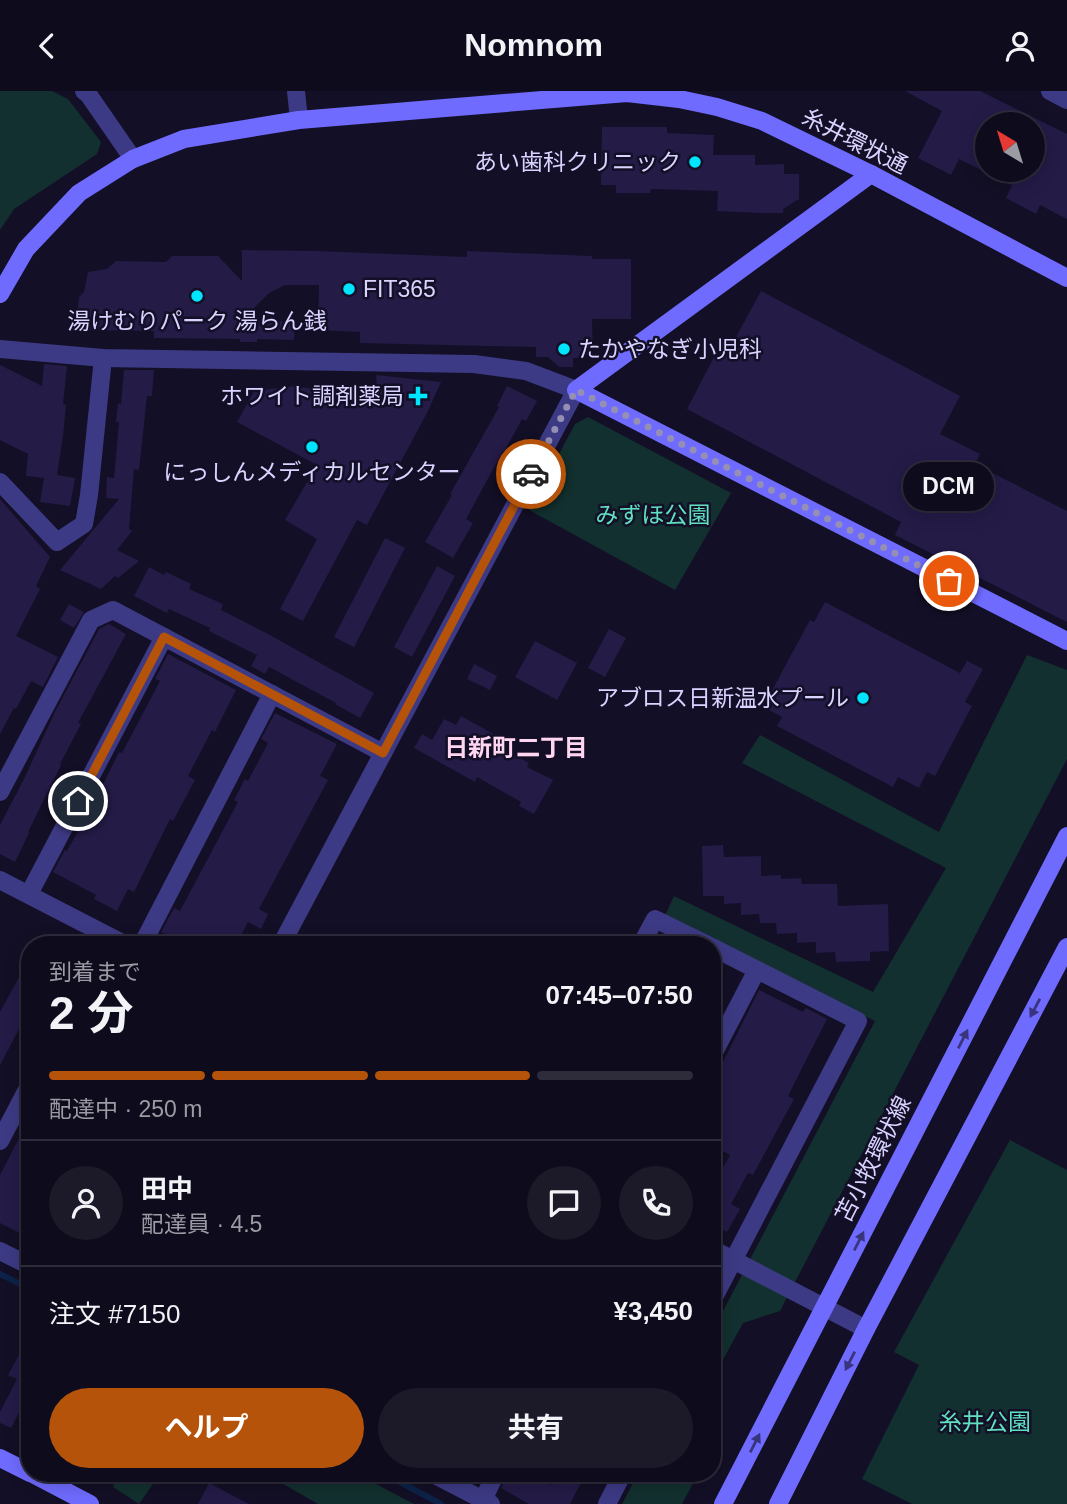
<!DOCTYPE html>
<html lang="ja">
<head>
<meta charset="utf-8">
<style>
  body { margin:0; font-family:Helvetica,"Noto Sans JP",sans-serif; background:#1c1929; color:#f1f3f6; height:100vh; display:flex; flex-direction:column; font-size:26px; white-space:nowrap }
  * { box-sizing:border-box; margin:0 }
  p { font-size:23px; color:#9b9ba3 }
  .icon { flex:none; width:38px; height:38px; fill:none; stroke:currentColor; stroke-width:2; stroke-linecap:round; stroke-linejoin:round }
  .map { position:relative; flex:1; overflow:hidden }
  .panel { position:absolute; left:21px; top:845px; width:700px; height:546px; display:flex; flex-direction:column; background:#0e0b1c; border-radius:28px; box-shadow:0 4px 18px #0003,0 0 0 2px #2e2b3b }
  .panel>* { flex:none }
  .needle { width:46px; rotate:322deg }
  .buttons { position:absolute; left:975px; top:21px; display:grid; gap:14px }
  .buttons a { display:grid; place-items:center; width:70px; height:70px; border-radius:50%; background:#0e0b1c; box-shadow:0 4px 18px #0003,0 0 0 2px #2e2b3b; font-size:35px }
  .pin { position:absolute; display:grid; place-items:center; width:60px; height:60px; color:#fff; margin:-30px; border:4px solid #fff; border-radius:50%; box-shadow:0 2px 7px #0007 }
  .courier { position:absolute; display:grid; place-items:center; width:70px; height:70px; margin:-35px; border:5px solid #b45309; border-radius:50%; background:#fff; color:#222; box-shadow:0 2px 9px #0007 }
  .bubble { position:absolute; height:49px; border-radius:24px; background:#0e0b1c; box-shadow:0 4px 18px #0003,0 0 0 2px #2e2b3b; font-size:23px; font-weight:700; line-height:49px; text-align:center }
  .overview em { font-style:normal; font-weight:700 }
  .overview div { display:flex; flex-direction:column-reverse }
  .overview { display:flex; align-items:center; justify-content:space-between; height:119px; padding:0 28px }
  h1 { font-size:46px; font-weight:700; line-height:52px }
  .bar { display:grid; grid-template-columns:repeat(4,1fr); gap:10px 7px; align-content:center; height:84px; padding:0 28px }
  .bar i { height:9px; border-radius:5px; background:#2e2b3b }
  .bar .on { background:#b45309 }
  .bar p { grid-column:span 4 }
  .line { display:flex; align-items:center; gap:18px; padding:0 28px; border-top:2px solid #2e2b3b }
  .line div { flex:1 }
  .round { display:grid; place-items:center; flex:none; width:74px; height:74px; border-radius:37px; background:#1c1929 }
  .action { display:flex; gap:14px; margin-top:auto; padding:14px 28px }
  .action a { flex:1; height:80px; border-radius:42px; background:#b45309; color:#fff; font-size:28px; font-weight:700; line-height:80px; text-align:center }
  .action a+a { background:#1c1929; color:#f1f3f6 }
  header { display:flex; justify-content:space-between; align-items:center; height:91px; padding:0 28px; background:#0e0b1c; font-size:32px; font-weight:700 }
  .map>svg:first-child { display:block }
  .green { fill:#12302f }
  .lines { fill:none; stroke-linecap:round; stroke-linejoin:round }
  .stream { stroke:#0c2248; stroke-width:6 }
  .building { fill:#241b47; fill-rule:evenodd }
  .street { stroke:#3d3a85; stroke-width:18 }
  .secondary { stroke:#6f6bff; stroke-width:18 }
  .oneway { fill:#38347d }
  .done { stroke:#948fb3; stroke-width:7; stroke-dasharray:0 12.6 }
  .route { stroke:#b45309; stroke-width:9 }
  .poi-dot { fill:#00e5ff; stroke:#130f26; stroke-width:2.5 }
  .labels { text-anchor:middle; stroke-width:5; stroke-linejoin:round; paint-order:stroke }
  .street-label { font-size:23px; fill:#d9d4ff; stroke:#130f26 }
  .poi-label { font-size:23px; fill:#d9d4ff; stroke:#130f26; text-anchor:end }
  .park-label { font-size:23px; fill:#5fe0c0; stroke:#130f26 }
  .neighbourhood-label { font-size:24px; font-weight:bold; fill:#ffd6f0; stroke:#130f26 }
</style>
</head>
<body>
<header><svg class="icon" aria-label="back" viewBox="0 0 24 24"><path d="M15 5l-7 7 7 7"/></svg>Nomnom<svg class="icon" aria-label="person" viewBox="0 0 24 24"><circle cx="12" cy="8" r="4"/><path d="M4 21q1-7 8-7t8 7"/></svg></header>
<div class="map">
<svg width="1067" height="1413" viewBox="0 0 1067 1413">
  <rect width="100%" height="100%" fill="#130f26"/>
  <g class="green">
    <path d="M0 0H52L68 8 101 51 97 63 14 118 0 139Z"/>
    <path d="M588 326 731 402 675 499 529 419 575 333Z"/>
    <path d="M1027 564 1067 579V668L780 1220 743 1232 712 1289V1241L875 930 664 827 674 805 873 901 946 777 742 672 760 644 939 741Z"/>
    <path d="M1010 1049 1067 1079V1413H912L862 1388 919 1274 894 1261Z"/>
    <path d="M117 1383V1382L160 1383 139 1413 113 1396Z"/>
    <path d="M266 1383H357L414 1413H318Z"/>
    <path d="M638 1383V1382L698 1383 682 1413H622Z"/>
  </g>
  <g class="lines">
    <g class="stream">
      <path d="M0 1183 30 1198"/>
      <path d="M383 1382 441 1413"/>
    </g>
  </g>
  <g class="building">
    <path d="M905 0H980L1067 43V128L1040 114 1036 123 1006 107 1012 94 959 68 951 84 918 67 942 20ZM987 33H1032V79H987Z"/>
    <path d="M602 36H667V42L714 44 713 64H755V74L784 73V83H799V108L783 118V122H759L717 120 718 100 651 98 650 102H616V94H601Z"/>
    <path d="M242 159 316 160 467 166V160L592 165V168H631V228H592L593 262H583V267H573V276H559L548 266H536V256L360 252V241L318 239 319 194H285L269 202 243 228 295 231 294 249 257 248V251H240V248L154 247V240L76 239 79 206 84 201 88 181 107 178 116 170 166 171 172 165H218L242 190Z"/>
    <path d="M761 200 960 305 940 343 980 363 975 373 1067 420V531L895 444 901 431 687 318 715 264 724 268Z"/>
    <path d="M44 273 67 275 63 313 66 314 63 345 57 384 75 387 70 415 40 411 44 387 26 385 28 363 0 349V274L42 295Z"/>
    <path d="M124 279H154L152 305H147L139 379 134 378 129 438 132 440 117 459 139 470 118 487 115 485 101 498 60 479 119 408 106 407 107 386 114 387 119 331H116L118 312 121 313Z"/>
    <path d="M376 284 441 291 428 320 367 434 357 429 303 530 280 518 317 448 285 429 317 374 237 331 254 300 294 295 327 300 361 314 364 309 378 315Z"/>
    <path d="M507 295 537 310 526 330 522 328 504 361 503 360 466 428 473 432 453 467 425 451 452 404 450 403 499 316 497 315Z"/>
    <path d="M0 408 50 466 36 495 40 498 16 545 58 566 43 596 31 590 16 618 14 617 0 643Z"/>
    <path d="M385 447 405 457 354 556 334 546Z"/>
    <path d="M437 475 455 485 412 566 394 556Z"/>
    <path d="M149 476 164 484 166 481 191 493 189 498 223 513 221 519 268 543 374 602 360 627 335 613 336 612 269 576 265 583 251 575 257 564 209 540 210 537 169 518 167 522 134 505Z"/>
    <path d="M825 511 960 582 967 570 983 578 965 611 972 615 935 685 927 681 919 697 898 686 893 696 777 635 782 626 763 616 810 529 814 531Z"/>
    <path d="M69 513 84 521 74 537 60 529Z"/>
    <path d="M109 533 126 543 78 632 81 633 60 673 61 674 28 741 29 742 15 771 0 763V734L24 688 55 621 99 538Z"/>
    <path d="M609 538 626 547 605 586 588 577Z"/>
    <path d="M535 550 577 572 557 609 515 586Z"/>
    <path d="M168 563 236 599 215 641 212 639 188 685 195 689 173 730 170 728 134 801 128 798 117 820 94 808 96 804 53 781 65 759 67 760 89 720H90L119 661 122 662 160 590 155 588Z"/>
    <path d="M474 573 497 585 490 599 467 588Z"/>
    <path d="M275 622 337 653 320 685 328 689 259 818 268 823 261 838 248 831 236 854H186L161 841 174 817 180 820 238 711 234 709 245 688 248 690 268 652 261 648Z"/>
    <path d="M461 625 499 646 495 654 529 672 527 676 553 689 534 723 519 715 521 711 477 686 475 691 414 657 422 643 432 649 444 628 456 634Z"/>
    <path d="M723 754 724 766 761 765V785L781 784V788L801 787 802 793H837L838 815 888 813 889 860 870 861V870L836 871 835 861 816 862V851L797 852V842L777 843 776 832H760L759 823 741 824V812L724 813V805H703L702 755Z"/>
    <path d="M30 866V930L25 927 0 974V921Z"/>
    <path d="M759 899 803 921 806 917 827 928 788 1005 794 1008 753 1084 748 1082 731 1113 740 1118 727 1141 712 1133V1096L730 1064 712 1054V993Z"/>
    <path d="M30 1026V1147L0 1132V1084Z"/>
    <path d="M30 1243V1325L20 1320 11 1337 0 1332V1321L17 1288 8 1284Z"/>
    <path d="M509 1382H532L552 1394 558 1382H586L570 1413H529L501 1397Z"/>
    <path d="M209 1392 249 1413H198Z"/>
  </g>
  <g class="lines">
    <g class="street">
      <path d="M84 0 88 3 133 68"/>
      <path d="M296 0 299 29"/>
      <path d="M1050 0 1067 9"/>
      <path d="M0 258 103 267 474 273 526 280 576 299 281 854"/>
      <path d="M0 391 57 451 84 433 89 404 103 267"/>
      <path d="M0 701 91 529 113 519 383 662"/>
      <path d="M0 789 126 854"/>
      <path d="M29 803 164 546"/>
      <path d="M142 854 272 603"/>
      <path d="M641 854 655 828 708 854"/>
      <path d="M712 856 858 930 712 1210"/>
      <path d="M712 965 757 879"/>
      <path d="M0 1050 30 993"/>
      <path d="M712 1158 866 1238"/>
      <path d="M0 1160 30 1175"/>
      <path d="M431 1382 491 1413"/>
      <path d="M483 1409 496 1382"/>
      <path d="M607 1413 623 1382"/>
    </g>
    <g class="secondary">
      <path d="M871 83 576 299 1067 550"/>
      <path d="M0 203 26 158 79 102 133 68 184 48 299 29 627 2 679 8 717 16 762 30 871 83 1067 187"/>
      <path d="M0 1367 30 1382"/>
      <path d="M31 1382 90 1413"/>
      <path d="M723 1413 1067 745"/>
      <path d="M778 1413 866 1238 1067 856"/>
    </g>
  </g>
  <defs><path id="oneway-solid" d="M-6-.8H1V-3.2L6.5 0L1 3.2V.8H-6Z" transform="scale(1.75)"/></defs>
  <g class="oneway">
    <use href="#oneway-solid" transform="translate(1035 917) rotate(118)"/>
    <use href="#oneway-solid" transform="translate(963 948) rotate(-63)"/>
    <use href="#oneway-solid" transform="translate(859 1150) rotate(-63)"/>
    <use href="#oneway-solid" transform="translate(850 1270) rotate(117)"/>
    <use href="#oneway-solid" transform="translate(755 1352) rotate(-63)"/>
  </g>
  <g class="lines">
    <path class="done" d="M531 383 576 299 949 490"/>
    <path class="route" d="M78 710 164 546 383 662 531 383"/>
  </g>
  <g class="poi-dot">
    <circle cx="695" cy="71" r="7"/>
    <circle cx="349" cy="198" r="7"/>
    <circle cx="197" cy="205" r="7"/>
    <circle cx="564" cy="258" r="7"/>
    <path d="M414.5 294.5h7v7h7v7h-7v7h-7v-7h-7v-7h7z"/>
    <circle cx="312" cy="356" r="7"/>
    <circle cx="863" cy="607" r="7"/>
  </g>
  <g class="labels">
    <g class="street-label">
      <text transform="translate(855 50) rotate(27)" y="8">糸井環状通</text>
      <text transform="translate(873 1068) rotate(-63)" y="8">苫小牧環状線</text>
    </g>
    <g class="poi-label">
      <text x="681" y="79">あい歯科クリニック</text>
      <text x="363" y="206" text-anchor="start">FIT365</text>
      <text x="197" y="238" text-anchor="middle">湯けむりパーク 湯らん銭</text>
      <text x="578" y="266" text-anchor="start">たかやなぎ小児科</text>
      <text x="404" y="313">ホワイト調剤薬局</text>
      <text x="312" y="389" text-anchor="middle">にっしんメディカルセンター</text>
      <text x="849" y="615">アブロス日新温水プール</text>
    </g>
    <g class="park-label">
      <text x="653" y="432">みずほ公園</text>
      <text x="985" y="1339">糸井公園</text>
    </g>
    <g class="neighbourhood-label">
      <text x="516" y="665">日新町二丁目</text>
    </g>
  </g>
</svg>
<div class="buttons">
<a><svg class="needle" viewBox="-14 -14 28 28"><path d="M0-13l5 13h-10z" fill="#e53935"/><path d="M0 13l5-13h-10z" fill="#9b9ba3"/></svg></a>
</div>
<div class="pin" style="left:949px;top:490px;background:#ea580c"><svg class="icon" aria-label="bag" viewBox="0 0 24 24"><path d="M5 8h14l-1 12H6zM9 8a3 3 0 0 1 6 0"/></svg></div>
<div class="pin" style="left:78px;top:710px;background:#1f2937"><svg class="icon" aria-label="home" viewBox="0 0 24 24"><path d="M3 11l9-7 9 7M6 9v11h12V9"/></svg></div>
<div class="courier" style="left:531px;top:383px"><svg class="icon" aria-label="car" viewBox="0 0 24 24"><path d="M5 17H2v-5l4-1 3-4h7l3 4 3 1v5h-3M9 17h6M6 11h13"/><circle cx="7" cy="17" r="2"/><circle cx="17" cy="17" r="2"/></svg></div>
<div class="bubble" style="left:903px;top:371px;width:91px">DCM</div>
<section class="panel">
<div class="overview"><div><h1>2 分</h1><p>到着まで</p></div><em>07:45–07:50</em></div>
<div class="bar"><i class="on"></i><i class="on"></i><i class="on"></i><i></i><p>配達中 · 250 m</p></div>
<div class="line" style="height:126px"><a class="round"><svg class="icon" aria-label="person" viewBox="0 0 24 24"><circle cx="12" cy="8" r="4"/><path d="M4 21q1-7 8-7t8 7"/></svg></a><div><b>田中</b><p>配達員 · 4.5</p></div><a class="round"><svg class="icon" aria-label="chat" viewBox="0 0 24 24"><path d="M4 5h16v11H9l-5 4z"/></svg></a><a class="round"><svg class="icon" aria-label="phone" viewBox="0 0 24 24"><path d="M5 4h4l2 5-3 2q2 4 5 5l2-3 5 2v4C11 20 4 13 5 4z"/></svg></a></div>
<div class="line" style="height:91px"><div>注文 #7150</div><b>¥3,450</b></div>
<div class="action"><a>ヘルプ</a><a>共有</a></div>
</section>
</div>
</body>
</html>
